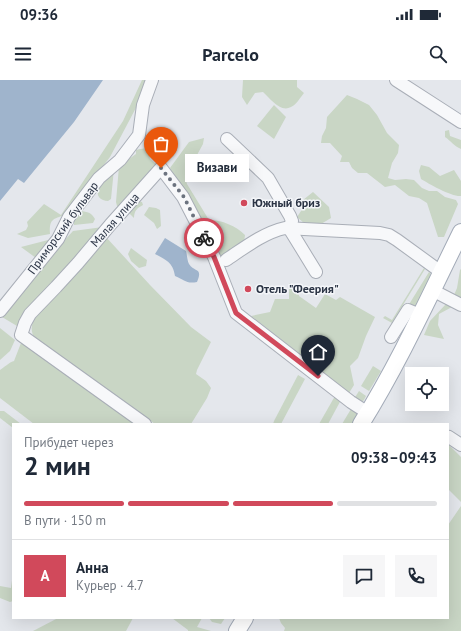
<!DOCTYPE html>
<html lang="ru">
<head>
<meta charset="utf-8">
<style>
  body { margin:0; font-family:"PT Sans",sans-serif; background:#f6f6f7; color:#1f2937; height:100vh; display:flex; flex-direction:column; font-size:15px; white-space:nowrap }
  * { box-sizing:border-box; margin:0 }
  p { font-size:13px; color:#747a83 }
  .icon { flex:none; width:22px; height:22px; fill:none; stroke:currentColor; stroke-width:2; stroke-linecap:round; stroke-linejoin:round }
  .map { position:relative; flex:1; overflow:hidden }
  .sheet { position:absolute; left:12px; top:343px; width:437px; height:196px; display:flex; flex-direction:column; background:#fff; border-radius:0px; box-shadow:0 4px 16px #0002 }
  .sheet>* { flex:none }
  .fabs { position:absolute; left:405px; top:287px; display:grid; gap:8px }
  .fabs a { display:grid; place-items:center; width:44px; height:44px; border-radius:0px; background:#fff; box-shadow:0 4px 16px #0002; font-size:20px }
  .pin { position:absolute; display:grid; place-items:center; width:34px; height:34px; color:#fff; margin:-41px -17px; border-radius:50% 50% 50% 0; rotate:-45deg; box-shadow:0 0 4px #0007 }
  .pin .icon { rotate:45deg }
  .courier { position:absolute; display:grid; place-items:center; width:40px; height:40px; margin:-20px; border:3px solid #d1495b; border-radius:50%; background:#fff; color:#222; box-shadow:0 1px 5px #0007 }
  .bubble { position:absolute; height:28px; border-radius:0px; background:#fff; box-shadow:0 4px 16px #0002; font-size:13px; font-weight:700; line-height:28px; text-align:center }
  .head em { font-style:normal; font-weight:700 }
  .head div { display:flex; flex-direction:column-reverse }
  .head { display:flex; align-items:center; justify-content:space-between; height:68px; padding:0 12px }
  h1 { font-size:26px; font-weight:700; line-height:30px }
  .bar { display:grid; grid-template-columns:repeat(4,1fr); gap:6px 4px; align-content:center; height:48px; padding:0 12px }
  .bar i { height:5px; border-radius:3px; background:#e0e1e3 }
  .bar .on { background:#d1495b }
  .bar p { grid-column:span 4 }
  .line { display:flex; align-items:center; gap:10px; padding:0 12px; border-top:1px solid #e0e1e3 }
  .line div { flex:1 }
  .round { display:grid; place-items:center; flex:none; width:42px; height:42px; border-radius:0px; background:#f6f6f7 }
  .status { display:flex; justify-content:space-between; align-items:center; height:28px; padding:0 20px; background:#fff; direction:ltr }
  .status svg { height:11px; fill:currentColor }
  header { display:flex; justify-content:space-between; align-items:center; height:52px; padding:0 12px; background:#fff; font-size:18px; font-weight:700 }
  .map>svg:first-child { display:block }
  .green { fill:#c9d6c5 }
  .water { fill:#9fb4cc }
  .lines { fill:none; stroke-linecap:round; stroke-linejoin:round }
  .minor-casing { stroke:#a9aeb7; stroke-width:14 }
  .major-casing { stroke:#a3abb8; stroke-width:18 }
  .minor { stroke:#f7f8fa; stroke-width:12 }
  .major { stroke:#fff; stroke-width:16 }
  .done { stroke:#6c737f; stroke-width:4; stroke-dasharray:0 7.2 }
  .route { stroke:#d1495b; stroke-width:5 }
  .poi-dot { fill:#d1495b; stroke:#f4f6f9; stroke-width:1.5 }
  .labels { text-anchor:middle; stroke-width:3; stroke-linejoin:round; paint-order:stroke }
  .poi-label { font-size:12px; font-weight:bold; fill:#2b3445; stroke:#f4f6f9; text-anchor:start }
  .street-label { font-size:12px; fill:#2b3445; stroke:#f4f6f9 }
</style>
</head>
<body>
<div class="status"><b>09:36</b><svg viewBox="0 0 49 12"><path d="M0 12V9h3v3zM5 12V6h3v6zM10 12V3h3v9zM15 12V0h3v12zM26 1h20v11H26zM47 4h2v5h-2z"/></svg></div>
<header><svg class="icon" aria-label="menu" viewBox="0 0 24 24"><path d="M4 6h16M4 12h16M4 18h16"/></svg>Parcelo<svg class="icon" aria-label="search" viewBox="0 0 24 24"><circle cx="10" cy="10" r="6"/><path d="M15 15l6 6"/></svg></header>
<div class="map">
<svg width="461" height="551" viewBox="0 0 461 551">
  <rect width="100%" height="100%" fill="#e4e7ec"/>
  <g class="green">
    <path d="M142 0H147L138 24 110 77 65 135C53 139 49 139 50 154L28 158 17 154 26 150 28 146 27 142 44 124 61 135 123 41Z"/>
    <path d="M243 0H297V7L304 13C300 18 296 25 291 27 280 33 270 18 263 12L255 13 247 25 242 17Z"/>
    <path d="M347 15 357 19 369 25 377 35 387 53 399 65 398 73 392 83 388 98 395 100 406 99 414 100 422 108 429 111H437L445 117 456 120 458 124 444 157H438L427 123 419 118 409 116 395 105 385 107 367 93H358L352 88 349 82H340L342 76 330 63H321L322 56 326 48 327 37Z"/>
    <path d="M274 25 286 37 274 59 257 46Z"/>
    <path d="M449 50 450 56 461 60V69C454 66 451 61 445 57V51Z"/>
    <path d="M204 58 203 64 185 97 187 104 209 140C222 140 236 146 245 155L244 163 218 180 180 106V101L177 102 170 88 189 62Z"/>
    <path d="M148 68 150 79 159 87 120 129 117 126 116 122 119 86C126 82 130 78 136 74V70L140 69Z"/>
    <path d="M421 85 429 87 440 96 454 90 461 101V116C452 117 429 104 421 99L419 91Z"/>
    <path d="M114 89 111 119 108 121C101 121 95 116 99 108 101 103 110 94 114 89Z"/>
    <path d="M313 112 329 127 331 138 321 144 311 149 297 137 305 125 303 120Z"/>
    <path d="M137 121 142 122 143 125C137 128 134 131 134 138L129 133 132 125Z"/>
    <path d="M149 127 156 128 160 130 161 146 157 149 154 143 144 135Z"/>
    <path d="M80 131C88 132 91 132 95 139L93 143 74 145V139Z"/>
    <path d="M103 147 49 208 17 246 2 237 57 166 62 163 73 151Z"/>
    <path d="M105 156 150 205 191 247 211 262 197 290 196 294 206 301 211 308 207 318 191 344H155L35 259C29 249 32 243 37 233Z"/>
    <path d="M52 159 36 178 21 167Z"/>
    <path d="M131 168 147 180 146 186 139 188 131 181 128 174Z"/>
    <path d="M424 188 425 189 392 243 383 238 385 236 392 240Z"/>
    <path d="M461 189V230L452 227 439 234 438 245 444 259 424 255 430 241 446 224 452 220 457 208 460 190Z"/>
    <path d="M429 192 431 194 429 199 418 227 408 226Z"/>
    <path d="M289 203 298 206 299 216 316 228 325 214 336 220 340 217 375 237 366 256 358 278 350 286 354 305 349 313 251 236 270 232 275 219H289Z"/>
    <path d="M0 248 15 260 10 271 0 280Z"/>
    <path d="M27 262 139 344H34L0 318V290C5 287 8 283 14 281L21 263Z"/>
    <path d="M373 286 381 291 369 311 361 306Z"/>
    <path d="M298 295 305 299 281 344H273L274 341Z"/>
    <path d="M359 311 366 316 364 320 362 322 354 319Z"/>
    <path d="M335 316 341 320 328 344H319Z"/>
    <path d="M351 329 360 335 354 344H342Z"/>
    <path d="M0 331H4L21 344H13V348L0 338Z"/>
    <path d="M449 365 461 377V422L448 409V366Z"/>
    <path d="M461 426V551H284L285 548 281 543 279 538H448V445Z"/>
    <path d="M13 493V521L10 522 0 518V506L11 508Z"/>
    <path d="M58 538H133L126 551H33Z"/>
    <path d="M172 538H202L197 547 211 551H188V550Z"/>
    <path d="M209 538H225L221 544 212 542Z"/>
  </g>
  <g class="water">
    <path d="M0 0H103L74 42 24 103 18 99 0 121Z"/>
    <path d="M165 158 186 171C187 174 187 180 189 184 195 193 203 187 197 202 186 204 185 200 175 196 173 182 166 180 155 174Z"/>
  </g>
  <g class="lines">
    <defs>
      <g id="minor">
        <path d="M396 0 461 42"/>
        <path d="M227 59 268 98 290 136 292 141 289 148 316 192"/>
        <path d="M226 180C244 168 263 153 285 148L380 153 389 155 397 160 441 192"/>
        <path d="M432 210 461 225"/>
        <path d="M0 231 58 159 69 137 99 98 120 80 139 55 143 25 152 0"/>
        <path d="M391 257 408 230 420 235"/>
        <path d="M145 344 21 255 25 243 30 234 56 207 78 183 110 145 161 88 183 117 214 177 236 233 351 322 368 333"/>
        <path d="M448 358 449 357 461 365"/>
      </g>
      <g id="major">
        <path d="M361 344C399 283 429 217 461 152"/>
        <path d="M237 551 245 538"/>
      </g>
    </defs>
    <use href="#minor" class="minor-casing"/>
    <use href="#major" class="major-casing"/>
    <use href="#minor" class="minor"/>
    <use href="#major" class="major"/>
  </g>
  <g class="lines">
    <path class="done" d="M161 88 184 117 204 158"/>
    <path class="route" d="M204 158 214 177 236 233 318 296"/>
  </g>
  <g class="poi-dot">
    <circle cx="244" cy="123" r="4"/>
    <circle cx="248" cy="209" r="4"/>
  </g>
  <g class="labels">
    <g class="poi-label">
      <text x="252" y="127">Южный бриз</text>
      <text x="256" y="213">Отель "Феерия"</text>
    </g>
    <g class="street-label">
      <text transform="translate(115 140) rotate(-49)" y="4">Малая улица</text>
      <text transform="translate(63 148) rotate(-54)" y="4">Приморский бульвар</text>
    </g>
  </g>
</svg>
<div class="fabs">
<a><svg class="icon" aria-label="locate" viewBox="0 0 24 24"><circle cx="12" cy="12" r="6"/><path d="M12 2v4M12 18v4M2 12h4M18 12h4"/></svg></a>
</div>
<div class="pin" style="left:161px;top:88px;background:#ea580c"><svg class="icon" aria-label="bag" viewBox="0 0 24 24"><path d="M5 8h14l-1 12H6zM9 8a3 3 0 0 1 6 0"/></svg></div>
<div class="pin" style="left:318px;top:296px;background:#1f2937"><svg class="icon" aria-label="home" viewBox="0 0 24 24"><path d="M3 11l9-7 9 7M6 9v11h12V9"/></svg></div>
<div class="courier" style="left:204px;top:158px"><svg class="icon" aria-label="bike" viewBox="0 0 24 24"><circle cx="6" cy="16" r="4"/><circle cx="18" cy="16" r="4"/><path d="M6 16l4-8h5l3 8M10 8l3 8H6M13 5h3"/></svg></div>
<div class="bubble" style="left:185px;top:74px;width:64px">Визави</div>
<section class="sheet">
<div class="head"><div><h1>2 мин</h1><p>Прибудет через</p></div><em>09:38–09:43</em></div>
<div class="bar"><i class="on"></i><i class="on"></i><i class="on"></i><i></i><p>В пути · 150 m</p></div>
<div class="line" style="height:72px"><b class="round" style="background:#d1495b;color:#fff">А</b><div><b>Анна</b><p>Курьер · 4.7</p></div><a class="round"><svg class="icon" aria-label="chat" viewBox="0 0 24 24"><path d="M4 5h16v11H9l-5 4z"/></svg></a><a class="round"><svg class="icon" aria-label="phone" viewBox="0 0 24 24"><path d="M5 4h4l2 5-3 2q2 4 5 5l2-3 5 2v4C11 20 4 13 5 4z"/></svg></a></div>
</section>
</div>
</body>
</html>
